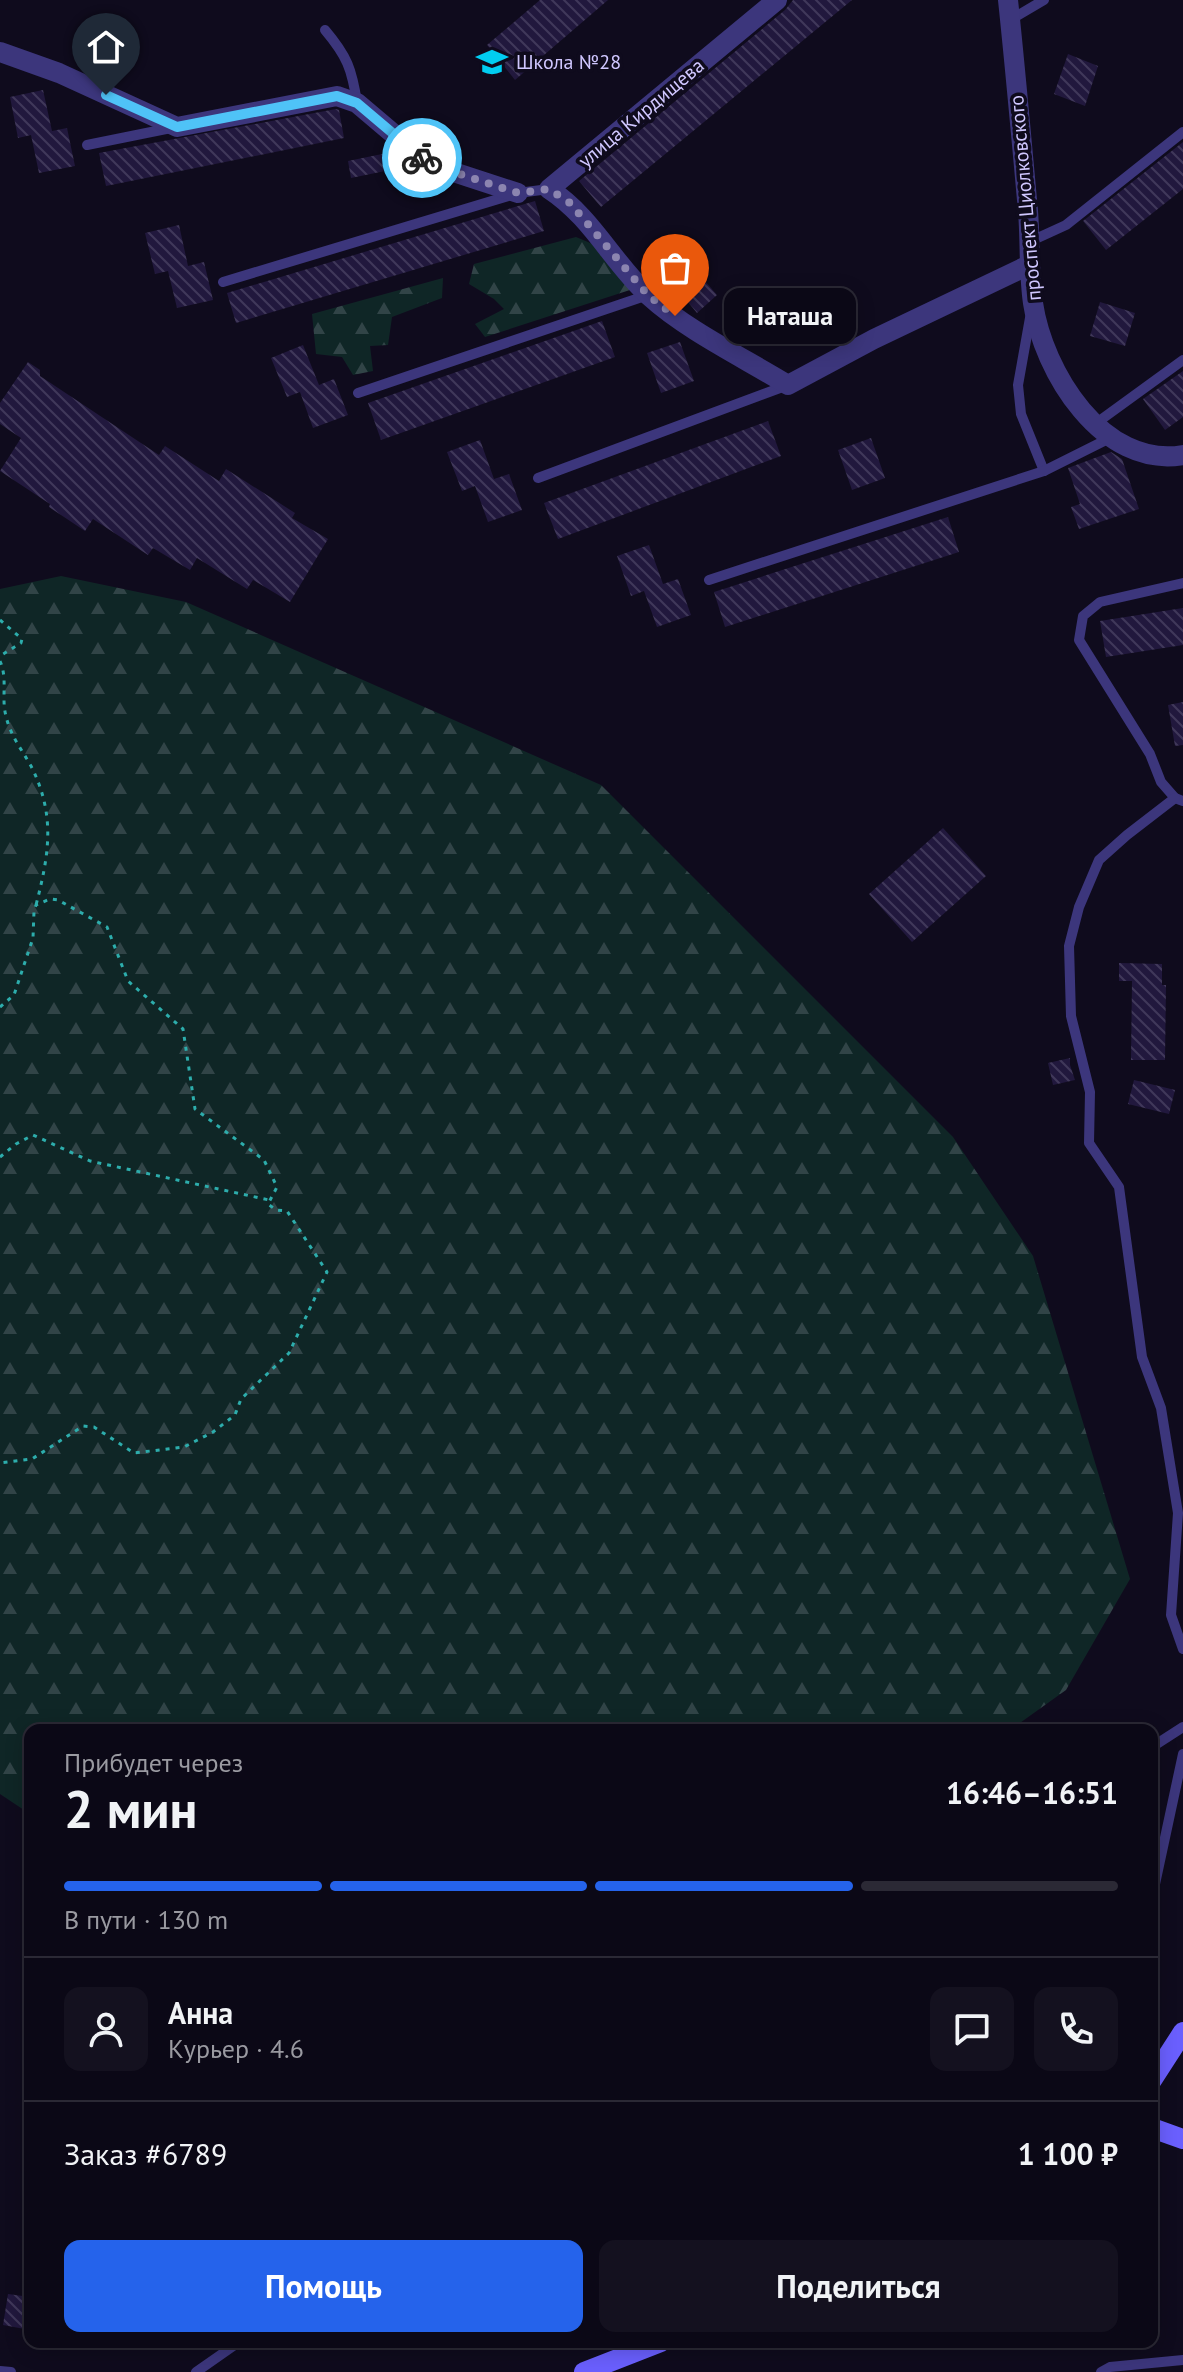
<!DOCTYPE html>
<html lang="ru">
<head>
<meta charset="utf-8">
<style>
  body { margin:0; font-family:"PT Sans",sans-serif; background:#14111f; color:#f1f3f6; height:100vh; display:flex; flex-direction:column; font-size:30px; white-space:nowrap }
  * { box-sizing:border-box; margin:0 }
  p { font-size:26px; color:#9a9aa1 }
  .icon { flex:none; width:44px; height:44px; fill:none; stroke:currentColor; stroke-width:2; stroke-linecap:round; stroke-linejoin:round }
  .map { position:relative; flex:1; overflow:hidden }
  .details { position:absolute; left:24px; top:1724px; width:1134px; height:624px; display:flex; flex-direction:column; background:#0b0816; border-radius:16px; box-shadow:0 4px 20px #0003,0 0 0 2px #2b2935 }
  .details>* { flex:none }
  .pin { position:absolute; display:grid; place-items:center; width:68px; height:68px; color:#fff; margin:-82px -34px; border-radius:50% 50% 50% 0; rotate:-45deg; box-shadow:0 0 8px #0007 }
  .pin .icon { rotate:45deg }
  .courier { position:absolute; display:grid; place-items:center; width:80px; height:80px; margin:-40px; border:6px solid #4fc3f7; border-radius:50%; background:#fff; color:#222; box-shadow:0 2px 10px #0007 }
  .bubble { position:absolute; height:56px; border-radius:16px; background:#0b0816; box-shadow:0 4px 20px #0003,0 0 0 2px #2b2935; font-size:26px; font-weight:600; line-height:56px; text-align:center }
  .overview em { font-style:normal; font-weight:600 }
  .overview div { display:flex; flex-direction:column-reverse }
  .overview { display:flex; align-items:center; justify-content:space-between; height:136px; padding:0 40px }
  h1 { font-size:52px; font-weight:600; line-height:60px }
  .bar { display:grid; grid-template-columns:repeat(4,1fr); gap:12px 8px; align-content:center; height:96px; padding:0 40px }
  .bar i { height:10px; border-radius:6px; background:#2b2935 }
  .bar .active { background:#2563eb }
  .bar p { grid-column:span 4 }
  .line { display:flex; align-items:center; gap:20px; padding:0 40px; border-top:2px solid #2b2935 }
  .line div { flex:1 }
  .round { display:grid; place-items:center; flex:none; width:84px; height:84px; border-radius:16px; background:#14111f }
  .primary-button { display:flex; gap:16px; margin-top:auto; padding:16px 40px }
  .primary-button a { flex:1; height:92px; border-radius:16px; background:#2563eb; color:#fff; font-size:32px; font-weight:600; line-height:92px; text-align:center }
  .primary-button a+a { background:#14111f; color:#f1f3f6 }
  .map>svg:first-child { display:block }
  .forest { fill:url(#forest-firs) }
  .building { fill:url(#building-back-hatch) }
  .lines { fill:none; stroke-linecap:round; stroke-linejoin:round }
  .path { stroke:#2dadac; stroke-width:3; stroke-dasharray:4 6; stroke-linecap:butt }
  .lane { stroke:#3c367c; stroke-width:10 }
  .street { stroke:#3c367c; stroke-width:20 }
  .secondary { stroke:#6a5ffe; stroke-width:20 }
  .done { stroke:#8c85b0; stroke-width:8; stroke-dasharray:0 14.4 }
  .route { stroke:#4fc3f7; stroke-width:10 }
  .labels { text-anchor:middle; stroke-width:7; stroke-linejoin:round; paint-order:stroke }
  .poi-label { font-size:20px; fill:#d0c7ff; stroke:#0f0b1d; text-anchor:start }
  .street-label { font-size:20px; fill:#d0c7ff; stroke:#0f0b1d }
</style>
</head>
<body>
<div class="map">
<svg width="1183" height="2372" viewBox="0 0 1183 2372">
  <defs>
    <pattern id="forest-firs" width="22" height="20" patternUnits="userSpaceOnUse" patternTransform="scale(2)"><rect width="22" height="20" fill="#0f2626"/><path d="M5 1l3.5 6h-7zM16 11l3.5 6h-7z" fill="#314447"/></pattern>
    <pattern id="building-back-hatch" width="6" height="6" patternUnits="userSpaceOnUse" patternTransform="scale(2)"><rect width="6" height="6" fill="#21183d"/><path d="M-1 5l2 2M0 0l6 6M5-1l2 2" fill="none" stroke="#40385a"/></pattern>
  </defs>
  <rect width="100%" height="100%" fill="#0f0b1d"/>
  <g class="forest">
    <path d="M576 237 595 245 633 289 485 337 475 324 504 309 494 299 469 284 474 264Z"/>
    <path d="M443 278 442 298 392 317 388 345 370 346 373 371 353 375 342 357 316 354 312 314Z"/>
    <path d="M61 576 186 602 601 785 953 1137 1033 1256 1130 1579 1066 1690 1010 1730H30V1814L0 1794V589Z"/>
  </g>
  <g class="building">
    <path d="M540 0H608L515 80 487 45Z"/>
    <path d="M793 0H852L601 207 579 181 785 10Z"/>
    <path d="M1068 54 1098 66 1085 106 1054 94Z"/>
    <path d="M43 90 52 131 67 128 75 166 39 173 31 135 18 138 10 97Z"/>
    <path d="M336 109 339 110 344 138 106 186 99 153Z"/>
    <path d="M1183 142V189L1106 250 1083 221Z"/>
    <path d="M387 153 390 170 351 178 348 161Z"/>
    <path d="M535 201 544 231 236 323 227 293Z"/>
    <path d="M179 225 188 266 204 262 213 300 177 308 168 271 155 274 145 233Z"/>
    <path d="M693 267 717 295 697 313 673 284Z"/>
    <path d="M1100 302 1135 313 1125 346 1090 336Z"/>
    <path d="M602 321 615 357 381 440 368 403Z"/>
    <path d="M680 342 694 381 661 393 647 353Z"/>
    <path d="M303 345 319 385 334 379 348 415 313 428 300 392 287 397 271 358Z"/>
    <path d="M28 362 40 370V376L159 455 165 446 219 481 226 469 295 513 292 518 328 539 290 602 253 580 247 589 197 558 190 570 153 548 148 555 93 519 85 531 49 507 50 504 0 471 21 438 0 424V403Z"/>
    <path d="M1183 371V417L1165 430 1143 399Z"/>
    <path d="M768 421 781 456 558 539 544 503Z"/>
    <path d="M871 438 885 478 852 490 838 450Z"/>
    <path d="M480 440 494 479 509 474 522 510 488 522 475 486 462 491 447 452Z"/>
    <path d="M1111 452 1122 459 1139 509 1079 529 1071 507 1080 504 1068 468Z"/>
    <path d="M948 517 959 552 725 627 714 592Z"/>
    <path d="M649 545 663 584 678 579 691 615 657 627 644 591 631 596 617 556Z"/>
    <path d="M1183 608V645L1106 657 1100 621Z"/>
    <path d="M1183 702V745L1175 746 1168 705Z"/>
    <path d="M943 828 986 876 912 942 869 894Z"/>
    <path d="M1119 963 1162 964V985H1166L1165 1060H1131L1132 981H1119Z"/>
    <path d="M1070 1058V1065L1075 1080 1053 1085 1048 1063Z"/>
    <path d="M1134 1080 1175 1090 1169 1114 1128 1104Z"/>
    <path d="M8 2294 30 2297V2330L3 2325Z"/>
  </g>
  <g class="lines">
    <g class="path">
      <path d="M0 620 22 639 21 643 0 656"/>
      <path d="M0 661C8 679 1 698 6 716 10 735 22 750 31 766 56 815 49 855 36 905"/>
      <path d="M0 1007 14 995 33 938 34 911 36 905 50 899 58 900 107 927 128 981 183 1029 195 1109 264 1160 277 1187 268 1204 276 1210 287 1211 327 1272 289 1353 241 1399 235 1415 213 1432 184 1447 134 1453 94 1427 83 1426 32 1459 0 1463"/>
      <path d="M0 1157 16 1144 33 1135 90 1161 269 1200"/>
    </g>
    <g class="lane">
      <path d="M1010 20 1044 0"/>
      <path d="M325 30C347 56 352 69 357 103"/>
      <path d="M87 145 171 128"/>
      <path d="M1031 241 1066 225 1183 132"/>
      <path d="M223 282 518 193 549 189"/>
      <path d="M1030 318 1018 385 1021 414 1044 471"/>
      <path d="M358 393 648 295"/>
      <path d="M1095 424 1183 360"/>
      <path d="M538 478 788 385"/>
      <path d="M709 580 1044 471 1110 438"/>
      <path d="M1183 583 1100 602 1083 616 1079 640 1150 754 1161 782 1175 798 1183 801"/>
      <path d="M1175 798 1127 835 1099 860 1079 907 1069 946 1071 1016 1090 1092 1089 1143 1119 1187 1142 1357 1161 1408 1178 1513 1171 1615 1183 1649"/>
      <path d="M1152 1747 1183 1727"/>
      <path d="M1152 1898 1183 1754"/>
      <path d="M0 2371 11 2372"/>
      <path d="M196 2372 239 2342"/>
      <path d="M1101 2372 1110 2367 1183 2360"/>
    </g>
    <g class="street">
      <path d="M777 0 549 189C592 217 612 262 649 296 686 330 744 358 788 385L874 339 1031 264"/>
      <path d="M1008 0C1015 66 1021 133 1027 200 1031 234 1028 269 1033 303 1043 372 1103 469 1183 455"/>
      <path d="M0 52 59 73 177 127 337 96 357 103 429 164 518 193"/>
    </g>
    <g class="secondary">
      <path d="M1152 2080 1183 2032"/>
      <path d="M1152 2128 1183 2139"/>
      <path d="M584 2372 661 2342"/>
    </g>
  </g>
  <g class="lines">
    <path class="done" d="M422 158 429 164 518 193 549 189 570 203 648 295 675 316"/>
    <path class="route" d="M106 95 177 127 337 96 357 103 422 158"/>
  </g>
  <defs>
    <symbol id="school-bare" viewBox="-9 -9 18 18"><path d="M0-5L7-2L0 1L-7-2ZM-4 1L0 2.5L4 1V4Q0 6-4 4Z" fill="#01cdf1" stroke="#0f0b1d" stroke-width="2.5" paint-order="stroke"/></symbol>
  </defs>
  <g fill-rule="evenodd">
    <use href="#school-bare" x="470" y="40" width="44" height="44"/>
  </g>
  <g class="labels">
    <g class="poi-label">
      <text x="516" y="69">Школа №28</text>
    </g>
    <g class="street-label">
      <text transform="translate(641 113) rotate(-40)" y="7">улица Кирдищева</text>
      <text transform="translate(1025 198) rotate(-95)" y="7">проспект Циолковского</text>
    </g>
  </g>
</svg>
<div class="pin" style="left:675px;top:316px;background:#ea580c"><svg class="icon" aria-label="bag" viewBox="0 0 24 24"><path d="M5 8h14l-1 12H6zM9 8a3 3 0 0 1 6 0"/></svg></div>
<div class="pin" style="left:106px;top:95px;background:#1f2937"><svg class="icon" aria-label="home" viewBox="0 0 24 24"><path d="M3 11l9-7 9 7M6 9v11h12V9"/></svg></div>
<div class="courier" style="left:422px;top:158px"><svg class="icon" aria-label="bike" viewBox="0 0 24 24"><circle cx="6" cy="16" r="4"/><circle cx="18" cy="16" r="4"/><path d="M6 16l4-8h5l3 8M10 8l3 8H6M13 5h3"/></svg></div>
<div class="bubble" style="left:724px;top:288px;width:132px">Наташа</div>
<section class="details">
<div class="overview"><div><h1>2 мин</h1><p>Прибудет через</p></div><em>16:46–16:51</em></div>
<div class="bar"><i class="active"></i><i class="active"></i><i class="active"></i><i></i><p>В пути · 130 m</p></div>
<div class="line" style="height:144px"><a class="round"><svg class="icon" aria-label="person" viewBox="0 0 24 24"><circle cx="12" cy="8" r="4"/><path d="M4 21q1-7 8-7t8 7"/></svg></a><div><b>Анна</b><p>Курьер · 4.6</p></div><a class="round"><svg class="icon" aria-label="chat" viewBox="0 0 24 24"><path d="M4 5h16v11H9l-5 4z"/></svg></a><a class="round"><svg class="icon" aria-label="phone" viewBox="0 0 24 24"><path d="M5 4h4l2 5-3 2q2 4 5 5l2-3 5 2v4C11 20 4 13 5 4z"/></svg></a></div>
<div class="line" style="height:104px"><div>Заказ #6789</div><b>1 100 ₽</b></div>
<div class="primary-button"><a>Помощь</a><a>Поделиться</a></div>
</section>
</div>
</body>
</html>
